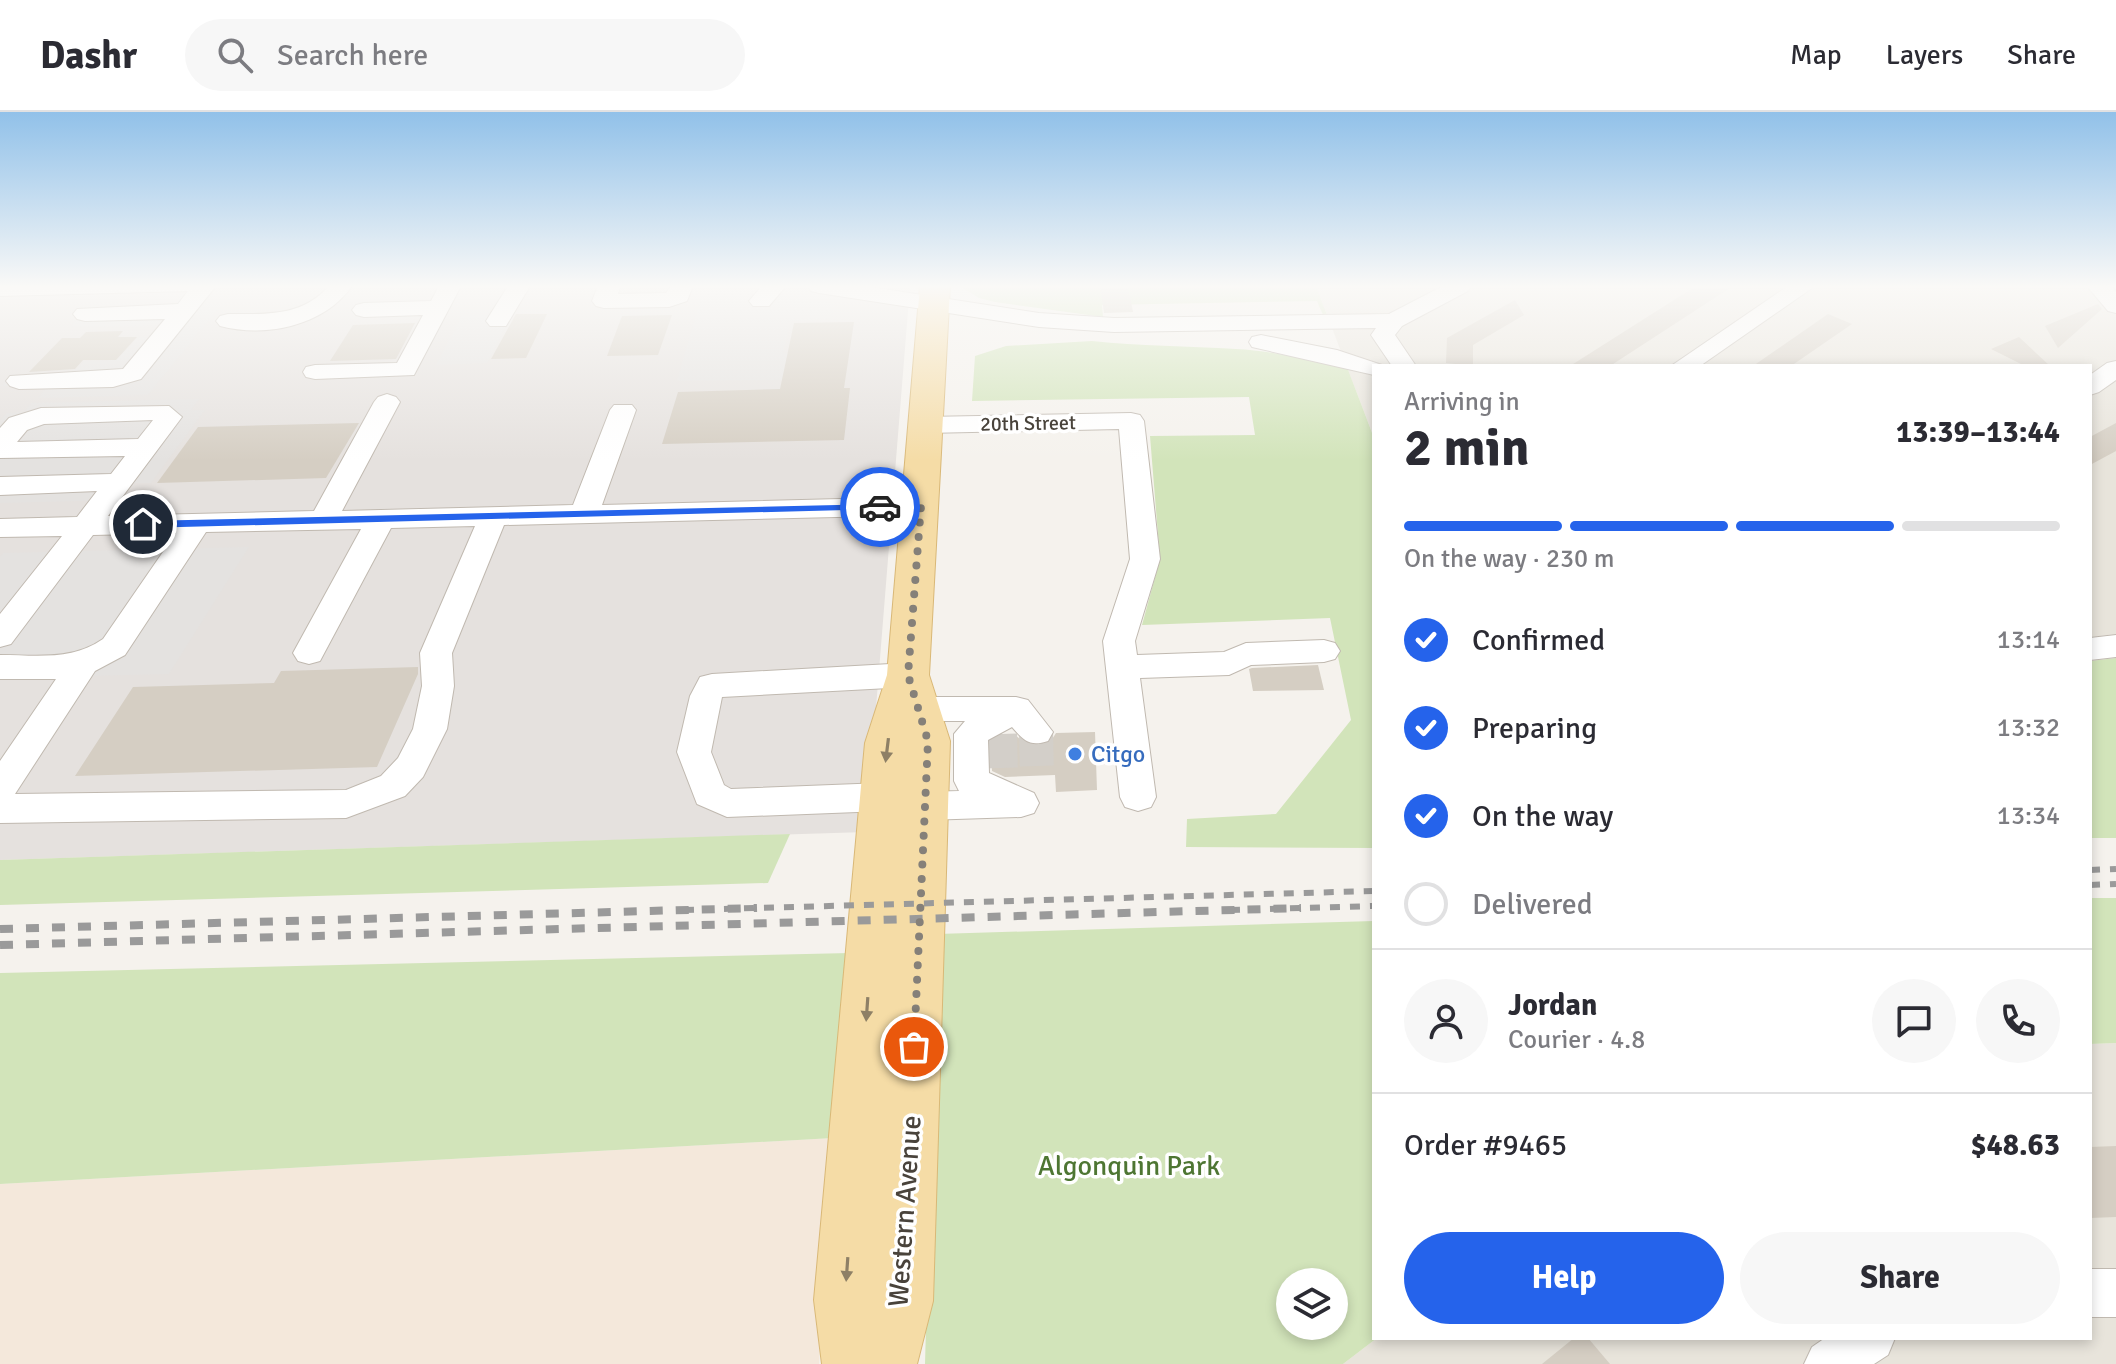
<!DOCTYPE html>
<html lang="en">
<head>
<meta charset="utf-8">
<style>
  body { margin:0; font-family:Signika,sans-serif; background:#f7f7f7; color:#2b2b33; height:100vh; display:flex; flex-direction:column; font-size:30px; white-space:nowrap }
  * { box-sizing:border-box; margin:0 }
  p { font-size:26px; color:#7c7c81 }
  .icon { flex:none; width:44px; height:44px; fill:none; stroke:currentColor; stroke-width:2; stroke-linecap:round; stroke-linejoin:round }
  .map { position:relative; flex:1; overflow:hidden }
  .details { position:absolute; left:1372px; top:252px; width:720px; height:976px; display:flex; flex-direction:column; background:#fff; border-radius:0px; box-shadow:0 4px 12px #0003 }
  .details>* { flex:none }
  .controls { position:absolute; left:1276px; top:1156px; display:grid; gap:16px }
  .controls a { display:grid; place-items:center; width:72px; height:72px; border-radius:50%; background:#fff; box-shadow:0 4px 12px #0003; font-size:40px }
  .pin { position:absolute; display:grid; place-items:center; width:68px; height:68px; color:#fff; margin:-34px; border:4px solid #fff; border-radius:50%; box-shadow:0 2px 8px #0007 }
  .courier { position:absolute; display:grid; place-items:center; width:80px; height:80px; margin:-40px; border:6px solid #2563eb; border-radius:50%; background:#fff; color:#222; box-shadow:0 2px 10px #0007 }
  .summary em { font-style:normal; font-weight:800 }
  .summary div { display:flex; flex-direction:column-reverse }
  .summary { display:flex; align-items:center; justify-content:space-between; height:136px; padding:0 32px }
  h1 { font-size:52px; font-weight:800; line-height:60px }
  .bar { display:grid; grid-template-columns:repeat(4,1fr); gap:12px 8px; align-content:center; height:96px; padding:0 32px }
  .bar i { height:10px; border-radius:6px; background:#e1e1e2 }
  .bar .selected { background:#2563eb }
  .bar p { grid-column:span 4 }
  .line { display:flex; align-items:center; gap:20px; padding:0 32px; border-top:2px solid #e1e1e2 }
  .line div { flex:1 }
  .round { display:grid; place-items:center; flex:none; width:84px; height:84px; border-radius:42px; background:#f7f7f7 }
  ol { padding:0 32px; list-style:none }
  li { display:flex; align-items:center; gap:24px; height:88px }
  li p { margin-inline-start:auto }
  li .icon { padding:8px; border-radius:50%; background:#2563eb; color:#fff; stroke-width:4 }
  li:last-child { color:#7c7c81 }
  li i { width:44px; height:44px; border:4px solid #e1e1e2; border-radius:50% }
  .button { display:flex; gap:16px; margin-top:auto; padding:16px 32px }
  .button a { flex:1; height:92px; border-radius:48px; background:#2563eb; color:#fff; font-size:32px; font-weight:800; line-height:92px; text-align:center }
  .button a+a { background:#f7f7f7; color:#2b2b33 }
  header { display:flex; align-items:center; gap:48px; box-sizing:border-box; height:112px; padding:0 40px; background:#fff; border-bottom:2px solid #e1e1e2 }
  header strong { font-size:38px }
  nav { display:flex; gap:44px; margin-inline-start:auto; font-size:28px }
  .search { width:560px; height:72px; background:#f7f7f7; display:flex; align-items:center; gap:20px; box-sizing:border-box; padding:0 28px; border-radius:44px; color:#7c7c81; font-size:30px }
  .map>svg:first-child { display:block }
  .residential { fill:#e8e4db }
  .commercial { fill:#f4e8db }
  .industrial { fill:#e5e1de }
  .green { fill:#d2e4ba; fill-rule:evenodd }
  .parking { fill:#e4e2e0 }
  .building { fill:#d5cec3 }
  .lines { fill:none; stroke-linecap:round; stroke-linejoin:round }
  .minor-tunnel { stroke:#d3cfc9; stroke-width:34; stroke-dasharray:34 17; stroke-linecap:butt }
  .minor-casing { stroke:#c0b9b0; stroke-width:2 }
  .major-casing { stroke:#d9b877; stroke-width:2 }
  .minor { fill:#fff; fill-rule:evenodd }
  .major { fill:#f5dca6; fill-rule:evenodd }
  .rail-far1 { stroke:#9a9a9a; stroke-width:6; stroke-dasharray:10 10; stroke-linecap:butt }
  .rail { stroke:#9a9a9a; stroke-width:8; stroke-dasharray:13 13; stroke-linecap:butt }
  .oneway { fill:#8e8066 }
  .route { fill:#2563eb }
  .done { stroke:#858079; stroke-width:8; stroke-dasharray:0 14.4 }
  .shop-dot { fill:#3f7fe0; stroke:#fff; stroke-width:3 }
  .labels { text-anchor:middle; stroke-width:7; stroke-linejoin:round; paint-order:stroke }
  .far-street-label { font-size:20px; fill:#49433b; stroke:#fff }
  .shop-label { font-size:24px; fill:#366cbe; stroke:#fff; text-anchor:start }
  .near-park-label { font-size:28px; fill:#4e7633; stroke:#fff }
  .near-street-label { font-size:28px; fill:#49433b; stroke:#fff }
</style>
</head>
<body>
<header>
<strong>Dashr</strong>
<div class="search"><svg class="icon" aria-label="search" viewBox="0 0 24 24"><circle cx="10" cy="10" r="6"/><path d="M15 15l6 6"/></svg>Search here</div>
<nav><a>Map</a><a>Layers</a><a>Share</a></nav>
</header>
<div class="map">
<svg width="2116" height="1252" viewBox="0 0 2116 1252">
  <rect width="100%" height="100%" fill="#f5f2ed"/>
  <g class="residential">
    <path d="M1316 174H2116V522L2090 525V254H1374V326Z"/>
    <path d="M2116 931V1252H1343L1377 1226H2090V932Z"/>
  </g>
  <path class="commercial" d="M833 1026 819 1252H0V1072Z"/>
  <path class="industrial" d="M0 174H910L866 720 0 748Z"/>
  <g class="green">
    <path d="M960 174H1316L1327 203H1323L1317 189 1102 193 1103 205 995 190 979 186Z"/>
    <path d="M1092 229C1140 234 1187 234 1236 237 1273 239 1310 248 1347 255L1374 326V736L1186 735 1187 707 1276 702 1351 608 1330 506 1142 513 1160 447 1150 324 1255 323 1249 285 972 289 975 244 1006 234Z"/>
    <path d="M2116 546V726H2090V549Z"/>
    <path d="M790 722 768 771 0 793V748Z"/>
    <path d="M2090 786H2116V931L2090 932Z"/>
    <path d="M1374 809V1226H1377L1343 1252H925L937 822ZM1290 1170H1334V1214H1290Z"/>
    <path d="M850 841 833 1026 0 1072V861Z"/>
  </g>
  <g class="parking">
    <path d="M703 179H731L832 191 830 207 791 209 783 241 849 240 845 267 677 269Z"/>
    <path d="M221 193 148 283 38 286 48 273 0 274 11 264 71 263 84 249 116 248 138 225 157 224 166 213 70 215 89 195Z"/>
    <path d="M511 203 487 251 436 253 462 204Z"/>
    <path d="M199 287 191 298H205L151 371H134L121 388 0 391V308L7 301 24 300 31 291Z"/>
    <path d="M249 435 169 562 0 566V445L3 441Z"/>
  </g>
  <g class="building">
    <path d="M1100 174H1128L1133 200 1104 201Z"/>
    <path d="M1696 174H1733L1610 254H1570Z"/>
    <path d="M1515 188 1524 203 1473 233V254L1446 251 1447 226Z"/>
    <path d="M2098 192 2102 197 2058 236 2045 214Z"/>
    <path d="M516 202H547L526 246 491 247Z"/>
    <path d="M1828 202 1852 212 1791 254H1753Z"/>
    <path d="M672 203 658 243 607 244 622 204Z"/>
    <path d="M854 210 844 276H850L844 328 662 332 678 280 780 277 794 211Z"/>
    <path d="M415 211 396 247 330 249 353 213Z"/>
    <path d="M123 219 118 225H137L116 248H83L75 257 29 260 62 226H80L86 220Z"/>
    <path d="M2019 225 2050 254H2025L1991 237Z"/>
    <path d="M359 311 326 366 157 371 198 315Z"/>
    <path d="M2116 311V339L2090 353V325Z"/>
    <path d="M1318 553 1324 578 1253 579 1249 557 1252 556Z"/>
    <path d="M418 555V562L377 655 75 664 133 575 274 571 281 559Z"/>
    <path d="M1095 620 1097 678 1056 680 1055 663 1005 665 992 659 991 630 1004 623 1014 622 1026 632 1037 634 1049 632 1056 621Z"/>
    <path d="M2116 1034V1105L2090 1106V1035Z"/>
    <path d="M1574 1226H1588L1610 1252H1542Z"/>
  </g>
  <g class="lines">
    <g class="minor-tunnel">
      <path d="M1036 620 1037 664"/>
      <path d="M1000 622 1001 665"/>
    </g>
    <defs>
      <g id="minor">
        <path d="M0 174H216L141 267 113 275 19 277 10 274 6 269 10 264 123 257 165 207 85 209 77 207 73 202 77 197 178 192 188 179 0 184Z"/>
        <path d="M329 174H352C324 214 266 226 220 214L216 209 220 204 228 202C266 202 302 205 329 174Z"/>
        <path d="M439 174H461L414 263 315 267 306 265 303 260 306 255 315 253 397 251 423 203 364 205 356 203 352 198 356 193 364 191 431 189Z"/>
        <path d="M508 174H530L506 214H490L486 209Z"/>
        <path d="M598 174H620L618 182 666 181 671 174H693L687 189 669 195 604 196 596 194 592 189Z"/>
        <path d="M762 174H786L769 194H753L749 189Z"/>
        <path d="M808 174H864L1039 201 1114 206 1389 202 1443 174H1471L1468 179 1402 214 1395 223 1416 254H1392L1371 223 1376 216 1114 220 1039 215 819 181 811 179Z"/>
        <path d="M1788 174H1815L1700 254H1671Z"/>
        <path d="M2087 174H2111L2116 180V201L2108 199Z"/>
        <path d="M1261 223 1337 238 1385 254H1374V263L1252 235 1249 230 1252 225Z"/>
        <path d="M2116 249V268L2099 280 2090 283V263L2107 251Z"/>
        <path d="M387 282 396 285 400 290 342 399 573 393 610 298 614 293H632L636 298 602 393 921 385 931 388 935 394 931 400 921 403 504 413 452 541 454 574 447 617 423 665 405 684 346 706 0 711V649L56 567H0V543C36 543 72 549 103 527L176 421 93 423 11 532 0 535V502L62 424 0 425V407L77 405 97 379 0 383V365L111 362 125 344 0 346V316L9 306 41 296 169 294 182 305 108 404 314 399 374 290 378 285ZM153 308 138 327 17 330 27 318 44 312ZM475 414 420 541 422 574 413 617 398 646 381 664 346 678 15 682 95 559 125 543 206 420 361 417 293 541 298 549 309 552 320 549 391 416Z"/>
        <path d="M1131 301 1140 303 1144 309 1160 447 1135 529 1137 543 1224 540 1246 531 1324 528 1335 531 1340 539 1335 547 1324 550 1251 553 1229 563 1140 566 1156 685 1151 695 1138 699 1125 695 1120 685 1103 529 1130 447 1119 317 926 321 917 319 913 313 917 307 926 305Z"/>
        <path d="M2116 523V545L2090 548V526Z"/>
        <path d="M908 551 919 555 924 563 919 571 908 575 722 585 711 640 724 673 731 677 883 671 896 675 901 685 896 695 883 699 727 705 697 692 677 640 690 584 700 565 712 562Z"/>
        <path d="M918 585H1016L1028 588 1053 620 1048 629C1030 635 1024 629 1012 615L988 628 989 661 1034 681 1039 691 1034 701 1021 705 925 708 912 704 907 694 912 684 925 680 959 679 954 669V622L965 609H918L906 606 901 597 906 588Z"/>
        <rect x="2090" y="1157" width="26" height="48"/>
        <path d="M1825 1226H1895L1888 1243 1874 1252H1804L1812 1235Z"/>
      </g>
      <path id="major" d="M920 174H950L929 563 950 629 933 1189 917 1252H822L814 1188 865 631 887 563Z"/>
    </defs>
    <use href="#minor" class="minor-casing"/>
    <use href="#major" class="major-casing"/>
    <use href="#minor" class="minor"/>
    <use href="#major" class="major"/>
    <g class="rail-far1">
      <path d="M2090 758 2116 757"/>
      <path d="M2090 773 2116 772"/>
      <path d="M684 798 1374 779"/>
      <path d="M1230 798 1374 794"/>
    </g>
    <g class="rail">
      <path d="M0 817 757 796"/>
      <path d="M0 833 1301 796"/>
    </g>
  </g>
  <defs><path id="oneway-solid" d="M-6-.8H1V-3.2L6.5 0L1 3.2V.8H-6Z" transform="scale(2)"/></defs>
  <g class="oneway">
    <use href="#oneway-solid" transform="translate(887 638) rotate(97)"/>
    <use href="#oneway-solid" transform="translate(867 897) rotate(94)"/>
    <use href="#oneway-solid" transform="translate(847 1157) rotate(94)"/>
  </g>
  <linearGradient id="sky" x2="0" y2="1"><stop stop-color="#91c1e9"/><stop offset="0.5" stop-color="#faf9f7"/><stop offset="1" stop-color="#faf9f7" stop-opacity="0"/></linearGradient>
  <rect width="2116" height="349" fill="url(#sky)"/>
  <path class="route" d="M880 392 884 393V397L143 416 137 412 143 409Z"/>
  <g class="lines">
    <path class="done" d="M880 395 921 394 908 563 928 629 914 935"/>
  </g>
  <circle class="shop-dot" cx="1075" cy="642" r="8"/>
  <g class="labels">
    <g class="far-street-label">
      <text transform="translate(1028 311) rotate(-1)" y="7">20th Street</text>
    </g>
    <g class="shop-label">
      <text x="1091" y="650">Citgo</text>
    </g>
    <g class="near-park-label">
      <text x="1129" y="1063">Algonquin Park</text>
    </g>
    <g class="near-street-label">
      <text transform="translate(904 1099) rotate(-86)" y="10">Western Avenue</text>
    </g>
  </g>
</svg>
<div class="controls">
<a><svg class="icon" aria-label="layers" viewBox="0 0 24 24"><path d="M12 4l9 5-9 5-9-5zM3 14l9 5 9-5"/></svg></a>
</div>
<div class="pin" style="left:914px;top:935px;background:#ea580c"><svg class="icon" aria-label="bag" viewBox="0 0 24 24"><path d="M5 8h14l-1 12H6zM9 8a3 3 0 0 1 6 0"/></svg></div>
<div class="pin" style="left:143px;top:412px;background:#1f2937"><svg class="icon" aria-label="home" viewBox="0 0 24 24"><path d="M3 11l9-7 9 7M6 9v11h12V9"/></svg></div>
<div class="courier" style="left:880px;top:395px"><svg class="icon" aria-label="car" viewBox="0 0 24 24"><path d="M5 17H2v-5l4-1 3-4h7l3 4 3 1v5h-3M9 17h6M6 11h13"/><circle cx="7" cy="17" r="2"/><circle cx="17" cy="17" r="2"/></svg></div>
<section class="details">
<div class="summary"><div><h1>2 min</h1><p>Arriving in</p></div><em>13:39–13:44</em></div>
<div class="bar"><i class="selected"></i><i class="selected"></i><i class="selected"></i><i></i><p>On the way · 230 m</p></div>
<ol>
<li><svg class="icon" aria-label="check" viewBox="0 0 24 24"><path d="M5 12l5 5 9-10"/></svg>Confirmed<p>13:14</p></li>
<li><svg class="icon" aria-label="check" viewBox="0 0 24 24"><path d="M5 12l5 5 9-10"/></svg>Preparing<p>13:32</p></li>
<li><svg class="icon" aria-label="check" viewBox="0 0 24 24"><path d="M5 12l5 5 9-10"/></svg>On the way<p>13:34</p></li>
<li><i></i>Delivered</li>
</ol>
<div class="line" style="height:144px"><a class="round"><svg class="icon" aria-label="person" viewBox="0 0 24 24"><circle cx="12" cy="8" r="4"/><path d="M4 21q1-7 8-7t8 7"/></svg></a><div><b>Jordan</b><p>Courier · 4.8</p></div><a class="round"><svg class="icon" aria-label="chat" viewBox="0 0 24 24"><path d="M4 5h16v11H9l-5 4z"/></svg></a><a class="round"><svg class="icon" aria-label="phone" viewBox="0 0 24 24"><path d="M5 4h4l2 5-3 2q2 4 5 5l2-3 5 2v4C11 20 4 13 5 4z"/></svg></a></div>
<div class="line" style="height:104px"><div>Order #9465</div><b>$48.63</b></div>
<div class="button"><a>Help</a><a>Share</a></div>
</section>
</div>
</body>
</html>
